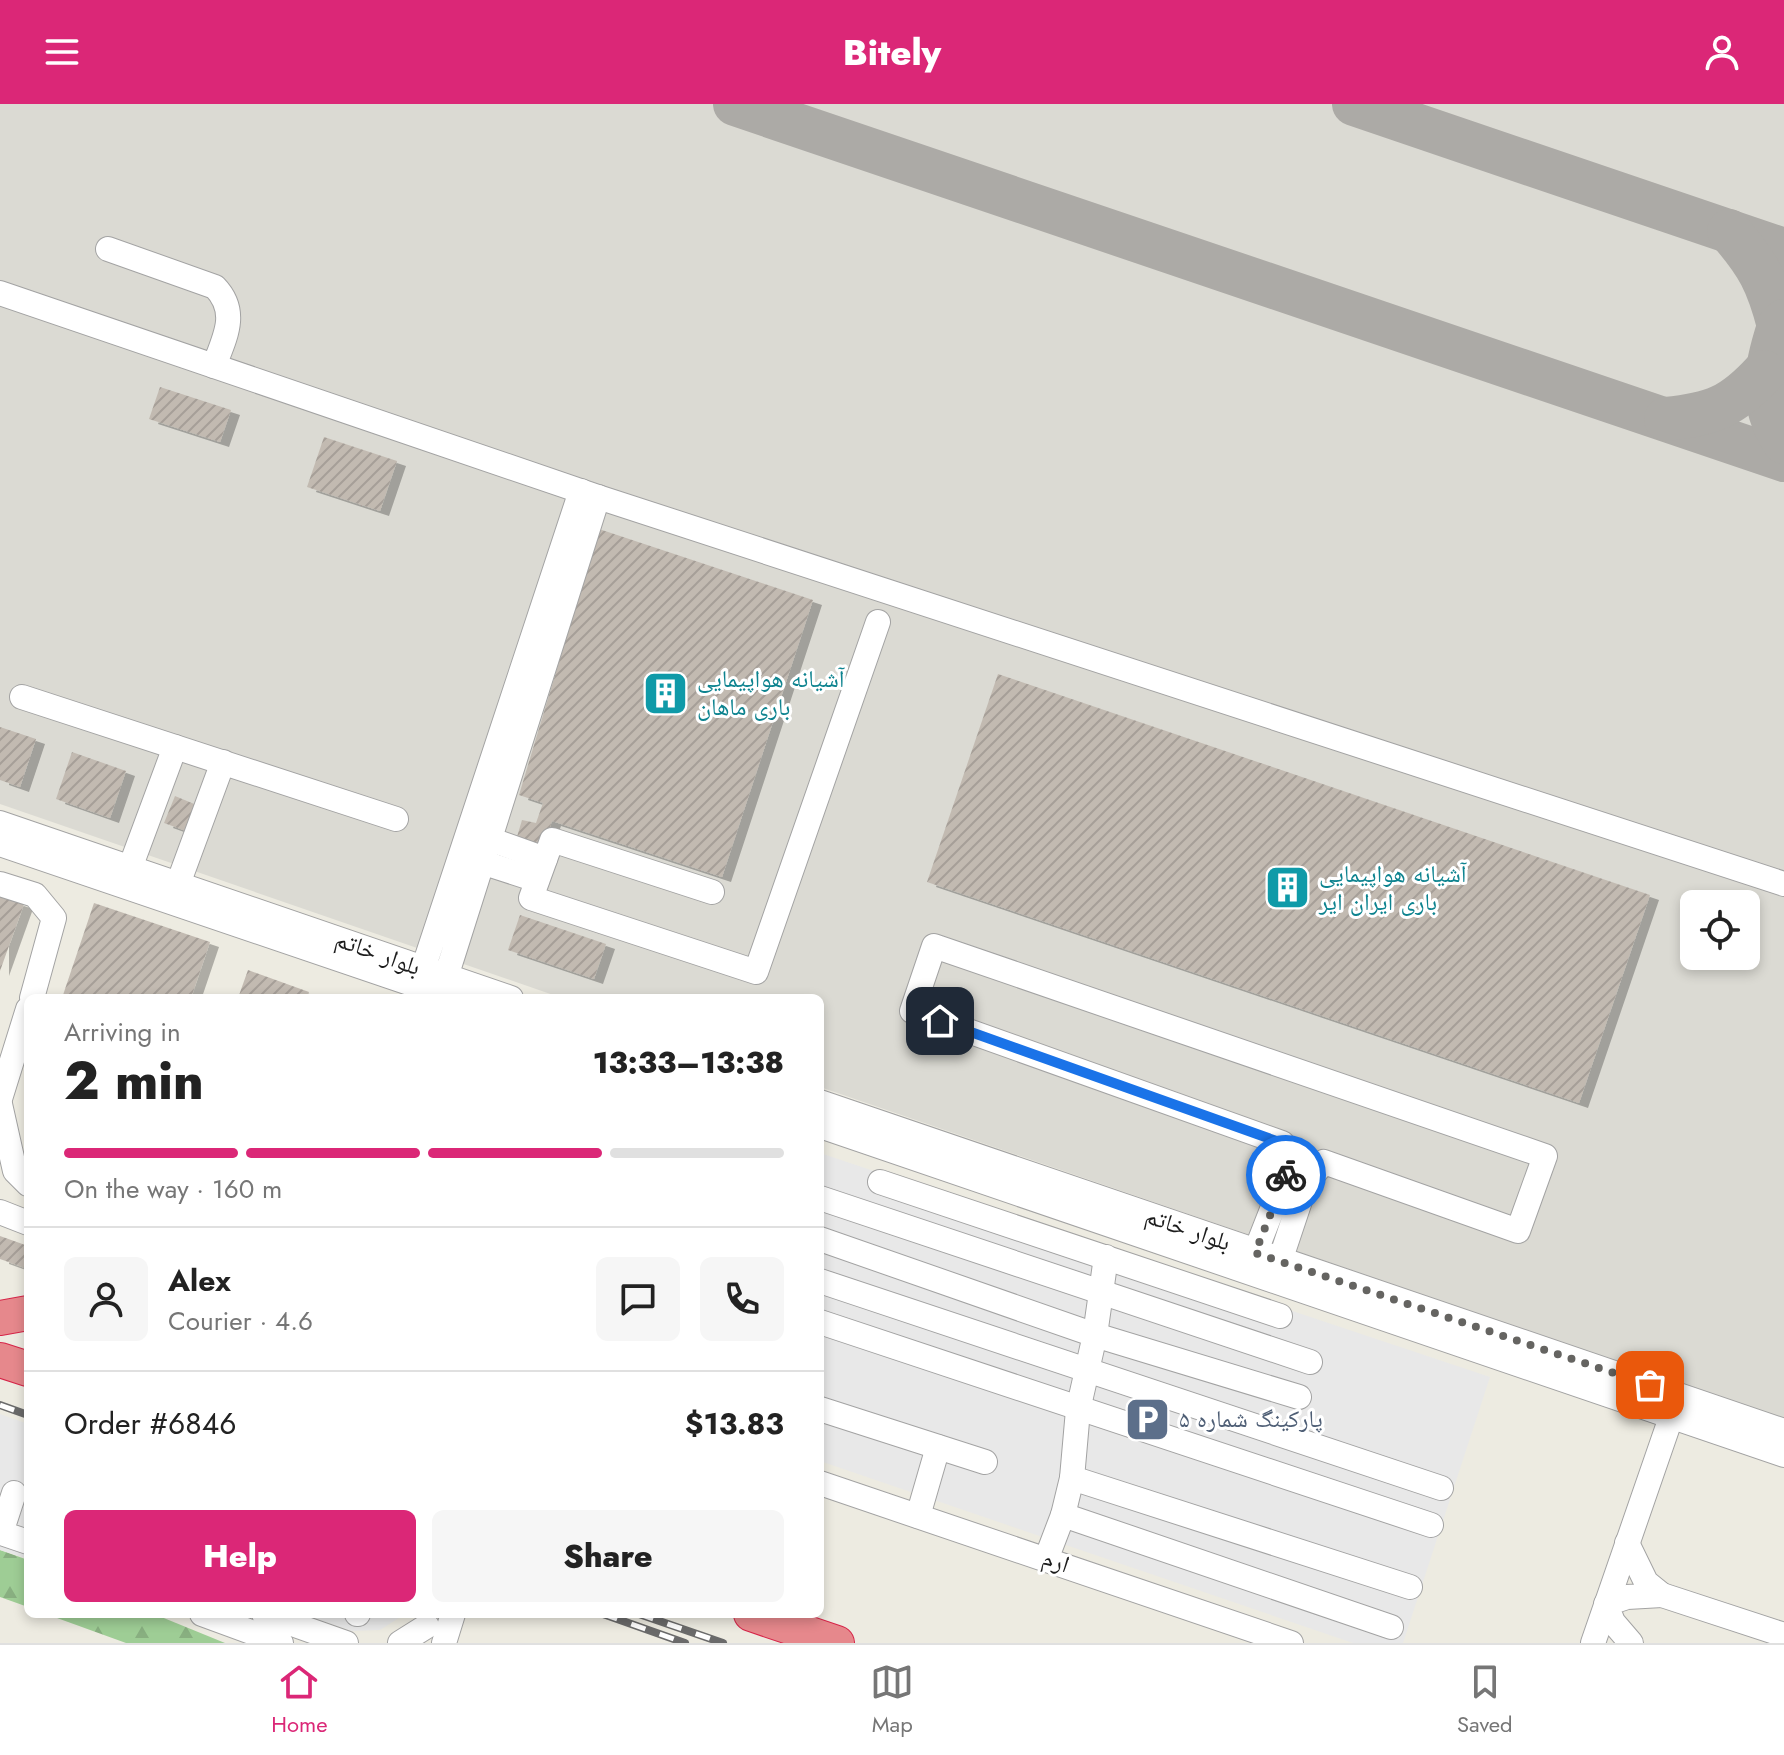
<!DOCTYPE html>
<html lang="en">
<head>
<meta charset="utf-8">
<style>
  body { margin:0; font-family:Jost,"Noto Naskh Arabic",sans-serif; background:#f6f6f6; color:#222; height:100vh; display:flex; flex-direction:column; font-size:30px; white-space:nowrap }
  * { box-sizing:border-box; margin:0 }
  p { font-size:26px; color:#767676 }
  .icon { flex:none; width:44px; height:44px; fill:none; stroke:currentColor; stroke-width:2; stroke-linecap:round; stroke-linejoin:round }
  .map { position:relative; flex:1; overflow:hidden }
  .drawer { position:absolute; left:24px; top:890px; width:800px; height:624px; display:flex; flex-direction:column; background:#fff; border-radius:12px; box-shadow:0 4px 12px #0003 }
  .drawer>* { flex:none }
  .fabs { position:absolute; left:1680px; top:786px; display:grid; gap:16px }
  .fabs a { display:grid; place-items:center; width:80px; height:80px; border-radius:12px; background:#fff; box-shadow:0 4px 12px #0003; font-size:40px }
  .pin { position:absolute; display:grid; place-items:center; width:68px; height:68px; color:#fff; margin:-34px; border-radius:16px; box-shadow:0 4px 12px #0006 }
  .courier { position:absolute; display:grid; place-items:center; width:80px; height:80px; margin:-40px; border:6px solid #1a73e8; border-radius:50%; background:#fff; color:#222; box-shadow:0 2px 10px #0007 }
  .headline em { font-style:normal; font-weight:800 }
  .headline div { display:flex; flex-direction:column-reverse }
  .headline { display:flex; align-items:center; justify-content:space-between; height:136px; padding:0 40px }
  h1 { font-size:52px; font-weight:800; line-height:60px }
  .bar { display:grid; grid-template-columns:repeat(4,1fr); gap:12px 8px; align-content:center; height:96px; padding:0 40px }
  .bar i { height:10px; border-radius:6px; background:#e0e0e0 }
  .bar .current { background:#db2777 }
  .bar p { grid-column:span 4 }
  .line { display:flex; align-items:center; gap:20px; padding:0 40px; border-top:2px solid #e0e0e0 }
  .line div { flex:1 }
  .round { display:grid; place-items:center; flex:none; width:84px; height:84px; border-radius:12px; background:#f6f6f6 }
  .cta { display:flex; gap:16px; margin-top:auto; padding:16px 40px }
  .cta a { flex:1; height:92px; border-radius:12px; background:#db2777; color:#fff; font-size:32px; font-weight:800; line-height:92px; text-align:center }
  .cta a+a { background:#f6f6f6; color:#222 }
  header { display:flex; justify-content:space-between; align-items:center; height:104px; padding:0 40px; background:#db2777; color:#fff; font-size:36px; font-weight:800 }
  .tab-bar { display:flex; justify-content:space-around; align-items:center; height:112px; border-top:2px solid #e0e0e0; background:#fff; font-size:22px; color:#767676 }
  .tab-bar a { display:grid; justify-items:center; gap:4px }
  .tab-bar .current { color:#db2777 }
  .map>svg:first-child { display:block }
  .airport { fill:#dbdad3; fill-rule:evenodd }
  .forest { fill:url(#forest-firs) }
  .parking { fill:#e8e8e8 }
  .lines { fill:none; stroke-linecap:round; stroke-linejoin:round }
  .taxiway { stroke:#acaaa6; stroke-width:44 }
  .building { fill:url(#building-hatch); filter:url(#shadow) }
  .minor-casing { stroke:#a3a3a3; stroke-width:26 }
  .highway-casing { stroke:#d62448; stroke-width:36 }
  .minor { stroke:#fff; stroke-width:24 }
  .highway { stroke:#e6888c; stroke-width:34 }
  .rail-casing { stroke:#6a6a6a; stroke-width:8 }
  .rail { stroke:#fff; stroke-width:5; stroke-dasharray:15; stroke-linecap:butt }
  .done { stroke:#656461; stroke-width:8; stroke-dasharray:0 14.4 }
  .route { stroke:#1a73e8; stroke-width:10 }
  .labels { text-anchor:middle; stroke-width:6; stroke-linejoin:round; paint-order:stroke }
  .culture-label { font-size:24px; fill:#0d838f; stroke:#fff; text-anchor:start }
  .street-label { font-size:24px; fill:#1c1c1c; stroke:#fff }
  .service-label { font-size:24px; fill:#4e5e75; stroke:#fff; text-anchor:start }
</style>
</head>
<body>
<header><svg class="icon" aria-label="menu" viewBox="0 0 24 24"><path d="M4 6h16M4 12h16M4 18h16"/></svg>Bitely<svg class="icon" aria-label="person" viewBox="0 0 24 24"><circle cx="12" cy="8" r="4"/><path d="M4 21q1-7 8-7t8 7"/></svg></header>
<div class="map">
<svg width="1784" height="1539" viewBox="0 0 1784 1539">
  <defs>
    <pattern id="forest-firs" width="22" height="20" patternUnits="userSpaceOnUse" patternTransform="scale(2)"><rect width="22" height="20" fill="#9ecd95"/><path d="M5 1l3.5 6h-7zM16 11l3.5 6h-7z" fill="#88af80"/></pattern>
    <pattern id="building-hatch" width="6" height="6" patternUnits="userSpaceOnUse" patternTransform="scale(2)"><rect width="6" height="6" fill="#c2bab1"/><path d="M-1 1l2-2M0 6l6-6M5 7l2-2" fill="none" stroke="#a69f98"/></pattern>
    <filter id="shadow"><feDropShadow dx="9" dy="5" stdDeviation="0" flood-color="#0004"/></filter>
  </defs>
  <rect width="100%" height="100%" fill="#edebe1"/>
  <path class="airport" d="M0 0H1784V1315L820 983V894H562L0 700ZM1694 800H1746V852H1694Z"/>
  <g class="forest">
    <path d="M0 1446 28 1456V1503L0 1493Z"/>
    <path d="M46 1510H154L225 1539H126Z"/>
  </g>
  <g class="parking">
    <path d="M820 1049 1490 1273 1403 1539H1353L820 1357Z"/>
    <path d="M0 1310 28 1320V1455L0 1446Z"/>
    <path d="M302 1510H405L380 1526 352 1527Z"/>
  </g>
  <g class="lines">
    <g class="taxiway">
      <path d="M735 0 1784 356"/>
      <path d="M1354 0 1784 146"/>
      <path d="M1729 127C1758 160 1768 179 1779 222"/>
      <path d="M1784 217 1779 222C1765 265 1758 297 1784 338"/>
      <path d="M1666 315C1713 310 1732 303 1764 268"/>
    </g>
  </g>
  <g class="building">
    <path d="M160 283 231 306 220 338 149 315Z"/>
    <path d="M324 333 397 357 380 407 307 383Z"/>
    <path d="M599 425 813 496 722 773 552 717 543 743 516 736 522 716 536 719 543 699 519 691Z"/>
    <path d="M998 570 1650 791 1579 999 927 778Z"/>
    <path d="M0 623 36 635 20 683 0 676Z"/>
    <path d="M72 648 126 667 110 714 56 695Z"/>
    <path d="M175 692 199 702 189 728 164 719Z"/>
    <path d="M0 792 24 800 0 867Z"/>
    <path d="M94 799 210 838 191 894H62Z"/>
    <path d="M520 811 606 840 594 875 508 846Z"/>
    <path d="M248 866 309 888 307 894H238Z"/>
    <path d="M0 1132 28 1142V1165L0 1155Z"/>
  </g>
  <g class="lines">
    <defs>
      <g id="minor">
        <path d="M108 145 215 183C239 208 225 233 214 262"/>
        <path d="M0 189 598 393 1784 780"/>
        <path d="M581 387 423 865 431 886 446 873 598 393"/>
        <path d="M22 593 396 715"/>
        <path d="M0 719 511 894"/>
        <path d="M475 730 545 755"/>
        <path d="M0 740 453 894"/>
        <path d="M466 753 537 776"/>
        <path d="M130 764 175 643"/>
        <path d="M0 780 35 791 54 814 32 894"/>
        <path d="M178 780 223 658"/>
        <path d="M712 788 552 736 531 794 756 868 878 518"/>
        <path d="M0 995 28 905"/>
        <path d="M820 998 1784 1327"/>
        <path d="M0 1000 15 1067 28 1080"/>
        <path d="M820 1022 1784 1351"/>
        <path d="M880 1078 1280 1212"/>
        <path d="M820 1094 1310 1258"/>
        <path d="M0 1108 28 1119"/>
        <path d="M820 1135 1095 1231 1299 1293"/>
        <path d="M1255 1149 1286 1070 1282 1039 912 907 934 842 1545 1052 1518 1127 1324 1058 1306 1079 1280 1157"/>
        <path d="M820 1177 1441 1384"/>
        <path d="M820 1218 1431 1421"/>
        <path d="M820 1305 985 1358"/>
        <path d="M1072 1374 1410 1483"/>
        <path d="M820 1379 1291 1539"/>
        <path d="M14 1389 1 1429 28 1438"/>
        <path d="M1063 1411 1391 1523"/>
        <path d="M918 1412 938 1343"/>
        <path d="M1627 1439 1646 1478 1662 1491 1627 1493 1606 1500 1613 1518 1631 1539"/>
        <path d="M1047 1453 1063 1411 1072 1374 1078 1306 1095 1231 1106 1153"/>
        <path d="M1662 1491 1784 1531"/>
        <path d="M202 1510 281 1539"/>
        <path d="M264 1510 346 1539"/>
        <path d="M357 1510H358"/>
        <path d="M400 1539 427 1522"/>
        <path d="M444 1539 453 1510"/>
        <path d="M1593 1539 1676 1299"/>
      </g>
      <g id="highway">
        <path d="M0 1214 28 1209"/>
        <path d="M0 1256 28 1265"/>
        <path d="M751 1510 837 1539"/>
      </g>
    </defs>
    <use href="#minor" class="minor-casing"/>
    <use href="#highway" class="highway-casing"/>
    <use href="#minor" class="minor"/>
    <use href="#highway" class="highway"/>
    <defs>
      <g id="rail">
        <path d="M0 1301 28 1311"/>
        <path d="M603 1510 685 1539"/>
        <path d="M639 1510 723 1539"/>
      </g>
    </defs>
    <use href="#rail" class="rail-casing"/>
    <use href="#rail" class="rail"/>
  </g>
  <g class="lines">
    <path class="done" d="M1286 1071 1255 1149 1650 1281"/>
    <path class="route" d="M940 917 1282 1039 1286 1071"/>
  </g>
  <defs>
    <symbol id="building-square" viewBox="-11 -11 22 22"><rect x="-9" y="-9" width="18" height="18" rx="4" fill="#0f9aa8" stroke="#fff"/><path d="M-4-6H4V6H1V3H-1V6H-4ZM-2.5-4.3h1.7v1.8h-1.7ZM.8-4.3h1.7v1.8H.8ZM-2.5-1h1.7V.8h-1.7ZM.8-1h1.7V.8H.8Z" fill="#fff"/></symbol>
    <symbol id="parking-square" viewBox="-11 -11 22 22"><rect x="-9" y="-9" width="18" height="18" rx="4" fill="#5c6f8a" stroke="#fff"/><path d="M-3.5-5.5H1a3.5 3.5 0 0 1 0 7H-1V5.5H-3.5ZM-1-3.4V-.6H.8a1.4 1.4 0 0 0 0-2.8Z" fill="#fff"/></symbol>
  </defs>
  <g fill-rule="evenodd">
    <use href="#building-square" x="640" y="564" width="51" height="51"/>
    <use href="#building-square" x="1262" y="758" width="51" height="51"/>
    <use href="#parking-square" x="1122" y="1290" width="51" height="51"/>
  </g>
  <g class="labels">
    <g class="culture-label">
      <text x="697" y="583">آشیانه هواپیمایی<tspan x="697" dy="28">باری ماهان</tspan></text>
      <text x="1319" y="778">آشیانه هواپیمایی<tspan x="1319" dy="28">باری ایران ایر</tspan></text>
    </g>
    <g class="street-label">
      <text transform="translate(378 849) rotate(20)" y="8">بلوار خاتم</text>
      <text transform="translate(1188 1125) rotate(19)" y="8">بلوار خاتم</text>
      <text transform="translate(1056 1457) rotate(19)" y="8">ارم</text>
    </g>
    <g class="service-label">
      <text x="1179" y="1323">پارکینگ شماره ۵</text>
    </g>
  </g>
</svg>
<div class="fabs">
<a><svg class="icon" aria-label="locate" viewBox="0 0 24 24"><circle cx="12" cy="12" r="6"/><path d="M12 2v4M12 18v4M2 12h4M18 12h4"/></svg></a>
</div>
<div class="pin" style="left:1650px;top:1281px;background:#ea580c"><svg class="icon" aria-label="bag" viewBox="0 0 24 24"><path d="M5 8h14l-1 12H6zM9 8a3 3 0 0 1 6 0"/></svg></div>
<div class="pin" style="left:940px;top:917px;background:#1f2937"><svg class="icon" aria-label="home" viewBox="0 0 24 24"><path d="M3 11l9-7 9 7M6 9v11h12V9"/></svg></div>
<div class="courier" style="left:1286px;top:1071px"><svg class="icon" aria-label="bike" viewBox="0 0 24 24"><circle cx="6" cy="16" r="4"/><circle cx="18" cy="16" r="4"/><path d="M6 16l4-8h5l3 8M10 8l3 8H6M13 5h3"/></svg></div>
<section class="drawer">
<div class="headline"><div><h1>2 min</h1><p>Arriving in</p></div><em>13:33–13:38</em></div>
<div class="bar"><i class="current"></i><i class="current"></i><i class="current"></i><i></i><p>On the way · 160 m</p></div>
<div class="line" style="height:144px"><a class="round"><svg class="icon" aria-label="person" viewBox="0 0 24 24"><circle cx="12" cy="8" r="4"/><path d="M4 21q1-7 8-7t8 7"/></svg></a><div><b>Alex</b><p>Courier · 4.6</p></div><a class="round"><svg class="icon" aria-label="chat" viewBox="0 0 24 24"><path d="M4 5h16v11H9l-5 4z"/></svg></a><a class="round"><svg class="icon" aria-label="phone" viewBox="0 0 24 24"><path d="M5 4h4l2 5-3 2q2 4 5 5l2-3 5 2v4C11 20 4 13 5 4z"/></svg></a></div>
<div class="line" style="height:104px"><div>Order #6846</div><b>$13.83</b></div>
<div class="cta"><a>Help</a><a>Share</a></div>
</section>
</div>
<nav class="tab-bar">
<a class="current"><svg class="icon" aria-label="home" viewBox="0 0 24 24"><path d="M3 11l9-7 9 7M6 9v11h12V9"/></svg>Home</a>
<a><svg class="icon" aria-label="map" viewBox="0 0 24 24"><path d="M3 6l6-2 6 2 6-2v14l-6 2-6-2-6 2zM9 4v14M15 6v14"/></svg>Map</a>
<a><svg class="icon" aria-label="saved" viewBox="0 0 24 24"><path d="M7 4h10v16l-5-4-5 4z"/></svg>Saved</a>
</nav>
</body>
</html>
